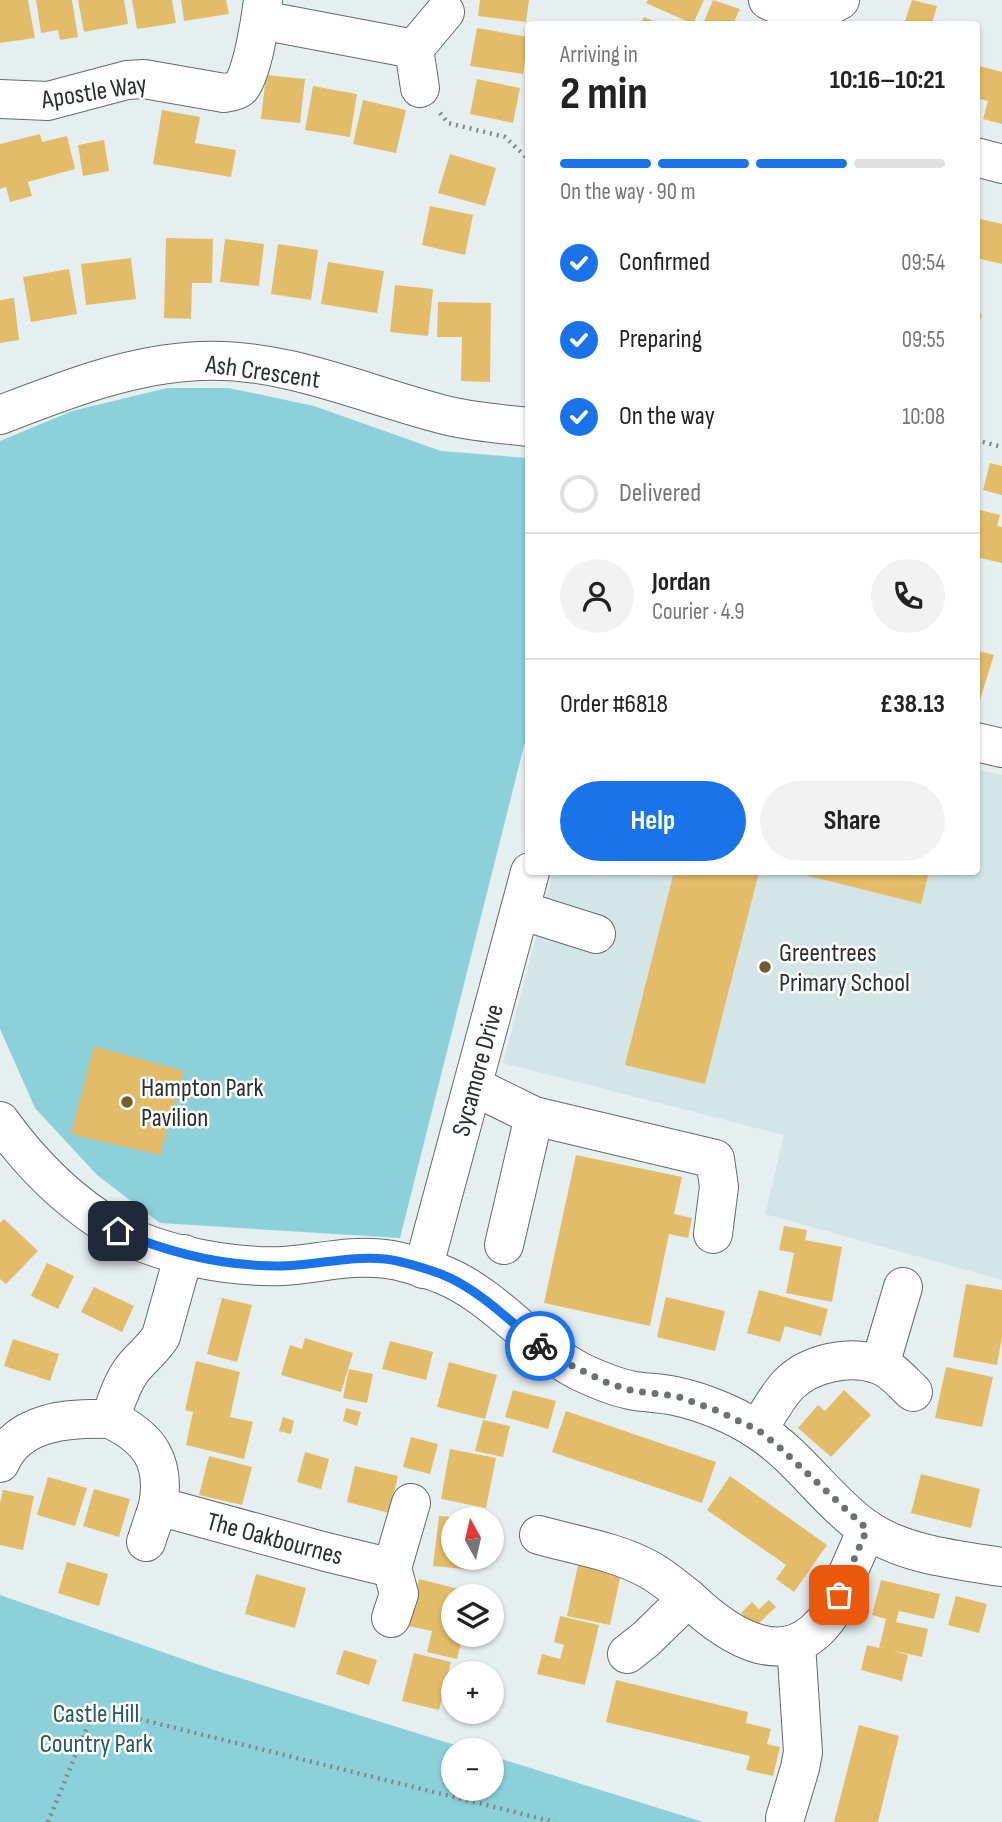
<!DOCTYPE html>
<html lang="en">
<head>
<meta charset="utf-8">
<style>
  body { margin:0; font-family:"Sofia Sans Condensed",sans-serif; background:#f2f2f2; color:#222; height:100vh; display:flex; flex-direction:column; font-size:26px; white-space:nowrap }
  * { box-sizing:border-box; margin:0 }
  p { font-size:23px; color:#767676 }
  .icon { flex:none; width:38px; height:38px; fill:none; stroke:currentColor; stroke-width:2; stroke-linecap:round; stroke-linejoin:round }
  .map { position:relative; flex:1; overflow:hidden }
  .sheet { position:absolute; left:525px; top:21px; width:455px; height:854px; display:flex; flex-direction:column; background:#fff; border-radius:7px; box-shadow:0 2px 5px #0004 }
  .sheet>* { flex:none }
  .needle { width:46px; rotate:352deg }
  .buttons { position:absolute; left:441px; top:1507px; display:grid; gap:14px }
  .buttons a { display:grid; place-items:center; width:63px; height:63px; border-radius:50%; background:#fff; box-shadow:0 2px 5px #0004; font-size:35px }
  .pin { position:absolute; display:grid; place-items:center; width:60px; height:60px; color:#fff; margin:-30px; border-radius:14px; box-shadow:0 4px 10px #0006 }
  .courier { position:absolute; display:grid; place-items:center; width:70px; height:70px; margin:-35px; border:5px solid #1a73e8; border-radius:50%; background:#fff; color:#222; box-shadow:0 2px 9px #0007 }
  .head em { font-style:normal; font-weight:700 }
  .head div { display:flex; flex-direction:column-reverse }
  .head { display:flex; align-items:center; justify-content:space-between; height:119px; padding:0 35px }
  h1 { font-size:46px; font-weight:700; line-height:52px }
  .bar { display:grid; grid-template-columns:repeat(4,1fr); gap:10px 7px; align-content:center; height:84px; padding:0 35px }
  .bar i { height:9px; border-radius:5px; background:#e0e0e0 }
  .bar .current { background:#1a73e8 }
  .bar p { grid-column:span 4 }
  .line { display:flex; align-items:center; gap:18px; padding:0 35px; border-top:2px solid #e0e0e0 }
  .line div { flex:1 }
  .round { display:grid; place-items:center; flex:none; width:74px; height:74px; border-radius:37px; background:#f2f2f2 }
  ol { padding:0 35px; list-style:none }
  li { display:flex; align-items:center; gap:21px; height:77px }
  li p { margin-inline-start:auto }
  li .icon { padding:7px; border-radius:50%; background:#1a73e8; color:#fff; stroke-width:4 }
  li:last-child { color:#767676 }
  li i { width:38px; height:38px; border:4px solid #e0e0e0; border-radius:50% }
  .action { display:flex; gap:14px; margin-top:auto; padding:14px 35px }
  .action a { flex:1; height:80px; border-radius:42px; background:#1a73e8; color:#fff; font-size:28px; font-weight:700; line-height:80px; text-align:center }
  .action a+a { background:#f2f2f2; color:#222 }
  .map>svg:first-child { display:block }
  .built { fill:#d3e5e7 }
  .green { fill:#8cd1d9 }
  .building { fill:#e3bc69 }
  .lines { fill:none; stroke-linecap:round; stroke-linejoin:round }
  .minor-casing { stroke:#636b6c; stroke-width:40 }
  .path { stroke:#828888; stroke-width:4.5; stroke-dasharray:2 5; stroke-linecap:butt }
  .minor { stroke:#fff; stroke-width:38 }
  .done { stroke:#6c7272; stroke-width:7; stroke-dasharray:0 12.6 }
  .route { stroke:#1a73e8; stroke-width:9 }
  .poi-dot { fill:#745d2d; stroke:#fff; stroke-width:2.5 }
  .labels { text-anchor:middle; stroke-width:5; stroke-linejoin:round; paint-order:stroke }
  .street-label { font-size:26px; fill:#2a2e2e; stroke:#fff }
  .poi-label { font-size:26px; fill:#2a2e2e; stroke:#fff; text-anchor:start }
  .park-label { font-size:26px; fill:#255a60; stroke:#fff }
</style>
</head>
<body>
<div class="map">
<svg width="1002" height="1822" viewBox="0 0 1002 1822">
  <rect width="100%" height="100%" fill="#e6eff0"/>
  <path class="built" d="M977 769 1002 775V1280L765 1214 784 1135 503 1063 553 872H976Z"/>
  <g class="green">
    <path d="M167 388H229L314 406 441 451 528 458V730L400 1238 160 1223 97 1175 35 1108 0 1029V441L72 411Z"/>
    <path d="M0 1595 214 1670 471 1750H453V1788H492V1756L703 1822H0Z"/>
  </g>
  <g class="building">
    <path d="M0 0H28L35 38 0 43Z"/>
    <path d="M36 0H72L78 37 60 40 58 30 41 33Z"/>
    <path d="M78 0H124L128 24 84 32Z"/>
    <path d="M132 0H172L176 23 137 29Z"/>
    <path d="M181 0H226L229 14 184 21Z"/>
    <path d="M480 0H529L526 22 478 16Z"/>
    <path d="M648 0H704L693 24 646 3Z"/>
    <path d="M713 0 740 9 733 24H703Z"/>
    <path d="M912 0 937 6 932 24H904Z"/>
    <path d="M644 17 661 24H640Z"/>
    <path d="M477 28 528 37 523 74 470 66Z"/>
    <path d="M976 65 1002 72V124L983 119 988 101 976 98Z"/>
    <path d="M266 75 305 79 300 123 261 119Z"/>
    <path d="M477 79 520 88 513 123 470 114Z"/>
    <path d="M313 86 357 94 350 137 305 130Z"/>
    <path d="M363 100 406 110 396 153 353 144Z"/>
    <path d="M162 110 200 117 195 143 236 150 231 177 153 164Z"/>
    <path d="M40 134 42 142 67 136 75 169 28 182 32 196 10 202 6 187 0 189V144Z"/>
    <path d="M104 140 109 171 83 176 78 145Z"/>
    <path d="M450 154 496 168 485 206 438 193Z"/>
    <path d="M430 206 473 215 465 255 422 245Z"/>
    <path d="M976 218 1002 224V264L976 258Z"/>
    <path d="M166 238 213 239 212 283H192L191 319 164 318Z"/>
    <path d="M225 239 264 244 259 286 220 282Z"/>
    <path d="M278 244 318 250 311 300 271 294Z"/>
    <path d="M131 258 136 299 86 305 81 264Z"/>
    <path d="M328 262 384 271 377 313 321 304Z"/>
    <path d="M69 269 77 314 31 322 23 277Z"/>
    <path d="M395 285 433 289 428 336 390 332Z"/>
    <path d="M14 298 19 340 0 343V300Z"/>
    <path d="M438 302 491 303 490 382 461 381 462 337H437Z"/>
    <path d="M976 312 982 314 977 331H976Z"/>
    <path d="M990 463 1002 466V495L983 490Z"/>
    <path d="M976 509 1000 515 997 526 1002 527V563L976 557Z"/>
    <path d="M976 650 994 655 979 703 976 702Z"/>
    <path d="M674 872H759L705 1084 625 1065Z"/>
    <path d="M793 872H929L921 904Z"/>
    <path d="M94 1046 184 1071 160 1155 71 1134Z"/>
    <path d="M576 1155 682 1177 674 1214 692 1218 688 1238 669 1234 650 1326 544 1303Z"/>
    <path d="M4 1219 38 1251 6 1284 0 1279V1223Z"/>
    <path d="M784 1226 807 1230 805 1240 842 1247 832 1302 786 1293 794 1253 779 1250Z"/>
    <path d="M47 1263 74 1276 58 1309 31 1296Z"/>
    <path d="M966 1284 1002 1290V1337L997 1365 953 1357Z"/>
    <path d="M94 1287 134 1306 122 1332 81 1312Z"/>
    <path d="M759 1290 828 1309 821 1336 785 1326 780 1342 747 1333Z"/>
    <path d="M666 1297 725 1311 715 1351 657 1337Z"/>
    <path d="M222 1298 252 1305 237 1362 207 1354Z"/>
    <path d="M305 1338 353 1353 341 1392 281 1375 290 1345 302 1349Z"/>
    <path d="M13 1339 59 1354 50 1381 4 1366Z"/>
    <path d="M390 1341 433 1352 426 1380 382 1369Z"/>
    <path d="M196 1361 240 1372 230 1417 253 1422 244 1459 186 1445 193 1412 185 1410Z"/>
    <path d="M449 1362 497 1375 485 1419 437 1407Z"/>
    <path d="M946 1367 993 1377 982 1427 935 1418Z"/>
    <path d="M349 1369 373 1374 367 1403 343 1398Z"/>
    <path d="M513 1390 556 1401 548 1429 505 1417Z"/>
    <path d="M844 1390 871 1415 831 1457 798 1428 818 1405 825 1411Z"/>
    <path d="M346 1408 361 1412 357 1426 343 1421Z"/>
    <path d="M566 1411 716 1462 702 1503 552 1452Z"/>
    <path d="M283 1417 294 1421 291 1434 279 1431Z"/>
    <path d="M483 1420 510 1426 503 1457 475 1451Z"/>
    <path d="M411 1437 438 1444 430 1474 403 1467Z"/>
    <path d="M450 1449 496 1458 486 1508 441 1499Z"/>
    <path d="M305 1452 329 1459 321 1489 297 1482Z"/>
    <path d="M209 1456 252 1467 242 1505 199 1495Z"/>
    <path d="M355 1466 398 1476 389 1513 347 1502Z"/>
    <path d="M921 1474 980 1489 971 1528 911 1513Z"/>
    <path d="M730 1476 827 1545 794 1592 776 1579 786 1565 707 1510Z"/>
    <path d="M48 1477 87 1488 75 1526 37 1515Z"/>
    <path d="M94 1489 130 1499 119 1537 83 1526Z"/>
    <path d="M3 1490 34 1496 23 1550 0 1545V1503Z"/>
    <path d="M439 1516 453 1517V1558H476L474 1570 433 1566Z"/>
    <path d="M67 1562 108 1574 99 1606 58 1593Z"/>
    <path d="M578 1565 621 1574 610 1625 567 1616Z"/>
    <path d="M256 1574 306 1588 295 1628 245 1614Z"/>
    <path d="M419 1579 459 1589 458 1596H453V1615L449 1632 463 1635 457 1659 427 1652 432 1631 408 1626Z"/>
    <path d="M881 1580 940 1594 934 1619 899 1611 896 1622 928 1629 922 1657 891 1650 908 1655 902 1681 861 1670 867 1645 879 1648 886 1619 872 1615Z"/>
    <path d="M956 1596 987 1604 979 1633 948 1625Z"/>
    <path d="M769 1600 776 1607 755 1627 741 1613 752 1602 759 1609Z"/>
    <path d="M560 1616 599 1625 585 1685 537 1674 542 1654 560 1659 564 1645 554 1642Z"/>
    <path d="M344 1650 377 1660 369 1685 336 1674Z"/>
    <path d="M414 1653 451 1662 439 1710 402 1701Z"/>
    <path d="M616 1680 748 1712 746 1723 771 1729 767 1744 780 1747 773 1776 746 1770 750 1756 606 1722Z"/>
    <path d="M859 1725 899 1736 878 1822H834Z"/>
  </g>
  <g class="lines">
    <defs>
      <g id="minor">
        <path d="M768 0C791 12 817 15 840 0"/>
        <path d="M261 20 414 49 445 12"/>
        <path d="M414 49 420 88"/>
        <path d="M0 99 48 101 127 80 144 79 224 93C230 92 235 92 240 88 252 77 261 17 263 0"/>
        <path d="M976 157 1002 164"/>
        <path d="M0 415C65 390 130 364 200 361 287 357 367 396 449 416 475 422 502 424 528 427"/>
        <path d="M976 742 1002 748"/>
        <path d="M520 910 596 934"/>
        <path d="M473 1086 534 1116 715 1159 719 1187 713 1234"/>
        <path d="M0 1121C31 1164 70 1203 116 1230 159 1255 233 1268 283 1266 316 1264 352 1254 386 1259 403 1261 424 1268 441 1274 495 1295 530 1346 581 1372 598 1380 617 1388 635 1391 649 1393 662 1393 675 1396 703 1402 735 1415 759 1431 800 1458 826 1500 865 1528 904 1555 957 1560 1002 1567"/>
        <path d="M504 1245 534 1116"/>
        <path d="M423 1269 530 872"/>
        <path d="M880 1365 903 1287"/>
        <path d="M110 1419C150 1438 166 1462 158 1506L326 1552 392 1568"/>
        <path d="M758 1430C767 1415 776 1398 788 1385 809 1363 851 1354 879 1365 892 1369 903 1383 913 1392"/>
        <path d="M0 1463C18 1420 70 1418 110 1419 116 1403 121 1385 131 1371 140 1358 153 1350 161 1336L184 1254"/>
        <path d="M539 1535C574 1545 615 1551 648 1569 663 1577 675 1588 688 1598"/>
        <path d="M146 1542 158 1506"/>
        <path d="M391 1618 399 1594 392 1568 411 1503"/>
        <path d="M627 1654 646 1639 688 1598C729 1637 788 1676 830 1614L867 1529"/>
        <path d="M785 1818 800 1768 803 1752 796 1644"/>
      </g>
    </defs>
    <use href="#minor" class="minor-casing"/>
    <g class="path">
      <path d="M440 113 448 123 505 137 528 159"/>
      <path d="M976 440 1002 447"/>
      <path d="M48 1822 94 1710 131 1717 555 1822"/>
    </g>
    <use href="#minor" class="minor"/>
  </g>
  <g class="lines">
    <path class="done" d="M540 1346 562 1361 608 1383 633 1391 676 1396 718 1411 758 1430 777 1445 867 1529 839 1595"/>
    <path class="route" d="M118 1231C169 1253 223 1266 278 1266 314 1266 350 1255 385 1259 403 1261 424 1268 441 1274 479 1289 510 1321 540 1346"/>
  </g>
  <g class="poi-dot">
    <circle cx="765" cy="967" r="7"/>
    <circle cx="127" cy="1102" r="7"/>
  </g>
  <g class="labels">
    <g class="street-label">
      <text transform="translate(94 91) rotate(-9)" y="9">Apostle Way</text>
      <text transform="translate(263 371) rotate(8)" y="9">Ash Crescent</text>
      <text transform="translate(477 1070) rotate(-75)" y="9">Sycamore Drive</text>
      <text transform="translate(275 1538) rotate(15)" y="9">The Oakbournes</text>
    </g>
    <g class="poi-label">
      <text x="779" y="961">Greentrees<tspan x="779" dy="30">Primary School</tspan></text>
      <text x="141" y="1096">Hampton Park<tspan x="141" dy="30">Pavilion</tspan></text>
    </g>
    <g class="park-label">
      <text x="96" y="1722">Castle Hill<tspan x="96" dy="30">Country Park</tspan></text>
    </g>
  </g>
</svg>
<div class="buttons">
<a><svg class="needle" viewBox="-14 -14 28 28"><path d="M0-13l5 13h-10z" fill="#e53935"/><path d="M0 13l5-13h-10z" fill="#767676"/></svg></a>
<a><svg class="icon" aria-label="layers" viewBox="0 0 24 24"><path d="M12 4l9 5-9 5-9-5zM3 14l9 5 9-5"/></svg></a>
<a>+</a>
<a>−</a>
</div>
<div class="pin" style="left:839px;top:1595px;background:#ea580c"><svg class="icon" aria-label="bag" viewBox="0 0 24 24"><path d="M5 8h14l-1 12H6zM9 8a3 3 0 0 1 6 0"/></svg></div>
<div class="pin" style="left:118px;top:1231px;background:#1f2937"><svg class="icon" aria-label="home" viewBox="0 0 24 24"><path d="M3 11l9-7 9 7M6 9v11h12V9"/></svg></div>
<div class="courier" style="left:540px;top:1346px"><svg class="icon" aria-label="bike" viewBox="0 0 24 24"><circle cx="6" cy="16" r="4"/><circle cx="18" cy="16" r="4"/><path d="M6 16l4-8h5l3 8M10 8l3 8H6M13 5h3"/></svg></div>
<section class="sheet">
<div class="head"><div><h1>2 min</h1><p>Arriving in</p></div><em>10:16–10:21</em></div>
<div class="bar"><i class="current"></i><i class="current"></i><i class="current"></i><i></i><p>On the way · 90 m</p></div>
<ol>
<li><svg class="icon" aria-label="check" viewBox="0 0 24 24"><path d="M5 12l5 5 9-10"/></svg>Confirmed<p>09:54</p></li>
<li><svg class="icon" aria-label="check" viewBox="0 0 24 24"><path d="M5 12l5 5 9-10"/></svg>Preparing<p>09:55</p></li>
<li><svg class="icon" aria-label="check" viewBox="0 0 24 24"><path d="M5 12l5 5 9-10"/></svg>On the way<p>10:08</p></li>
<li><i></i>Delivered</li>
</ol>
<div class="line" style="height:126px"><a class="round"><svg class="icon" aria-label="person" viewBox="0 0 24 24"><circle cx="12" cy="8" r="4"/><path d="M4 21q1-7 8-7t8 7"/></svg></a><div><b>Jordan</b><p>Courier · 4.9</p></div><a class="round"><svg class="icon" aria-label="phone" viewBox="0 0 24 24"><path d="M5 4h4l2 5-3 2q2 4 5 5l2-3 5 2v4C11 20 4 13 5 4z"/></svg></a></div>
<div class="line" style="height:91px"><div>Order #6818</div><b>£38.13</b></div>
<div class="action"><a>Help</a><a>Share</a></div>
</section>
</div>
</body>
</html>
